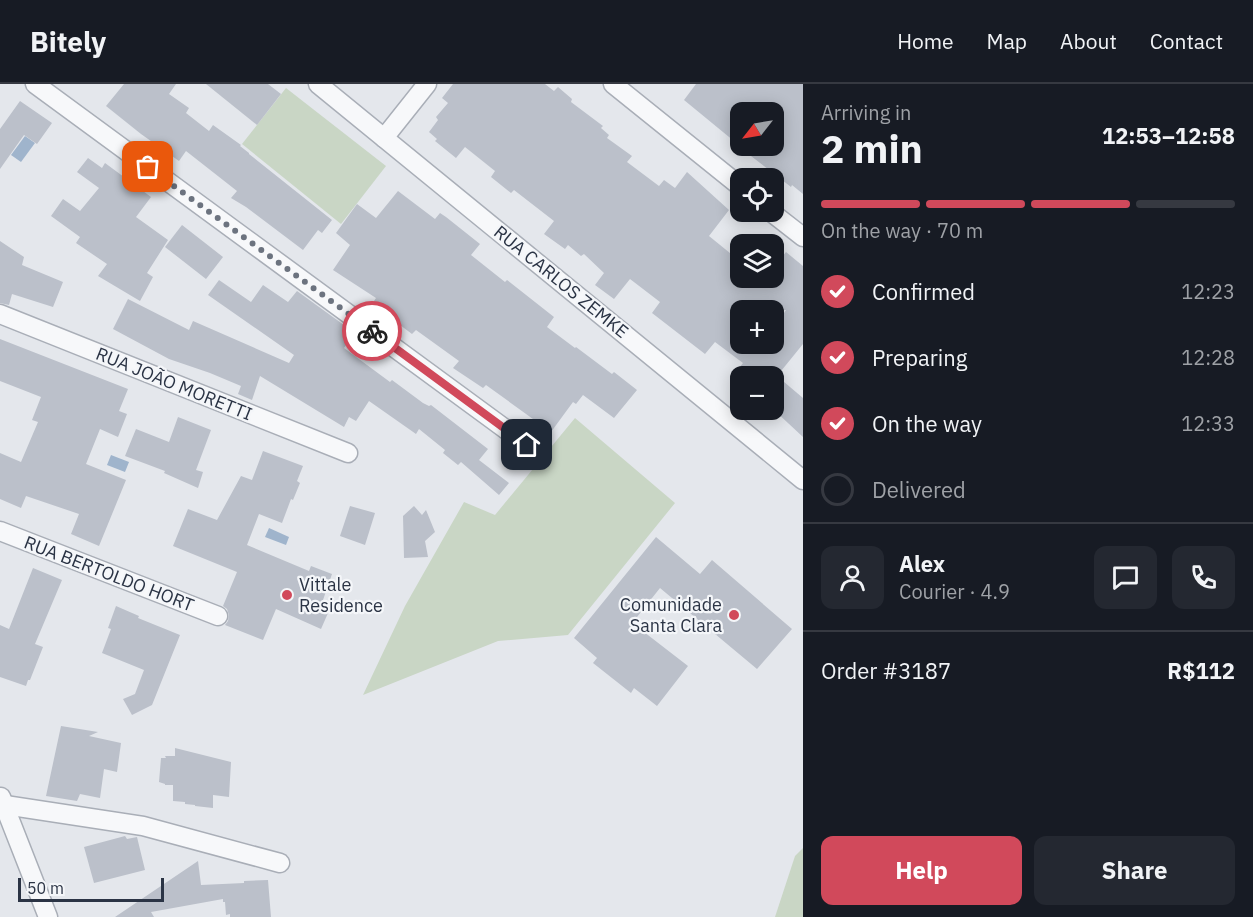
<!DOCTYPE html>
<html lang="en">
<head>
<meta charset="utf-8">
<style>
  body { margin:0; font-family:"IBM Plex Sans",sans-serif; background:#242831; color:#f1f3f6; height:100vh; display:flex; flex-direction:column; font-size:22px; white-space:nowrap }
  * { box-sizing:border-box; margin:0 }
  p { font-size:20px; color:#9ea1a6 }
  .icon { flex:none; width:33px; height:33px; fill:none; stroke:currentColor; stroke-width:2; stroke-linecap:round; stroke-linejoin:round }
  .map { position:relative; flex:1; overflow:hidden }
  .side { display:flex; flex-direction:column; background:#171b24; width:450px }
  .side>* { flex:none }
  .needle { width:39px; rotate:239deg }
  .controls { position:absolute; left:730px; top:18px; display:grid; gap:12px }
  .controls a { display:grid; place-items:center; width:54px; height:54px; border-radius:12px; background:#171b24; box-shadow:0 3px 15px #0003; font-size:30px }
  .scale { position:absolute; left:18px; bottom:15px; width:146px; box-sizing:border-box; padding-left:6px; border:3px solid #2b3445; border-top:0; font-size:16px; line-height:21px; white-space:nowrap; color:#2b3445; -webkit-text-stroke:4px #f4f6f9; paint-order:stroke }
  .pin { position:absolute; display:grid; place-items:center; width:51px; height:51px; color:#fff; margin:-26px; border-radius:12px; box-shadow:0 3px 9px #0006 }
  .courier { position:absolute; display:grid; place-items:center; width:60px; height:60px; margin:-30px; border:4px solid #d1495b; border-radius:50%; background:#fff; color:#222; box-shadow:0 2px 8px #0007 }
  .overview em { font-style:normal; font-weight:800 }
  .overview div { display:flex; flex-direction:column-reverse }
  .overview { display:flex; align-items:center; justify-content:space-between; height:102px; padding:0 18px }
  h1 { font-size:39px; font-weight:800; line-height:45px }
  .bar { display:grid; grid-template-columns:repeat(4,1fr); gap:9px 6px; align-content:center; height:72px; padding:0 18px }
  .bar i { height:8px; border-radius:4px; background:#363941 }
  .bar .current { background:#d1495b }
  .bar p { grid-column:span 4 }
  .line { display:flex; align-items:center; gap:15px; padding:0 18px; border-top:2px solid #363941 }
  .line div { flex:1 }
  .round { display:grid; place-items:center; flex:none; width:63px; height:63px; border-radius:12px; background:#242831 }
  ol { padding:0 18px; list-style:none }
  li { display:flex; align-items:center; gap:18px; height:66px }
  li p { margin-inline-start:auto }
  li .icon { padding:6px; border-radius:50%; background:#d1495b; color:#fff; stroke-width:4 }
  li:last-child { color:#9ea1a6 }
  li i { width:33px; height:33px; border:3px solid #363941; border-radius:50% }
  .action { display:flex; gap:12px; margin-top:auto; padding:12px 18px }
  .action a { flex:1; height:69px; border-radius:12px; background:#d1495b; color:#fff; font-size:24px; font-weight:800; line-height:69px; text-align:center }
  .action a+a { background:#242831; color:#f1f3f6 }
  header { display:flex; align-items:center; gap:36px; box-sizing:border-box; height:84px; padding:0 30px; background:#171b24; border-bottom:2px solid #363941 }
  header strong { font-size:28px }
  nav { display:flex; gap:33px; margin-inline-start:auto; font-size:21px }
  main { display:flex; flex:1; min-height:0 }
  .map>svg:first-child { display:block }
  .green { fill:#c9d6c5 }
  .water { fill:#9fb4cc }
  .building { fill:#bbc0ca; fill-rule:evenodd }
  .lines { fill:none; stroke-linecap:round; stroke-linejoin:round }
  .minor-casing { stroke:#a9aeb7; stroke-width:21 }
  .minor { stroke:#f7f8fa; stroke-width:18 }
  .done { stroke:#6c737f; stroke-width:6; stroke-dasharray:0 10.8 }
  .route { stroke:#d1495b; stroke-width:8 }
  .poi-dot { fill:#d1495b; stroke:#f4f6f9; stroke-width:2 }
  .labels { text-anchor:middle; stroke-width:4.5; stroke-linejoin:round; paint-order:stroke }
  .street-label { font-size:18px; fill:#2b3445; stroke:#f4f6f9 }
  .poi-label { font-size:18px; fill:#2b3445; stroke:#f4f6f9; text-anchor:start }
</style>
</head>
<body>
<header>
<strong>Bitely</strong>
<nav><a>Home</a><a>Map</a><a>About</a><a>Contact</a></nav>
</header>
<main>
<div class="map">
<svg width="803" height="833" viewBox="0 0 803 833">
  <rect width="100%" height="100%" fill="#e4e7ec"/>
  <g class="green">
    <path d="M286 4 386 82 341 140 242 60Z"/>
    <path d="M575 334 675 419 568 551 498 557 363 611 405 522 464 418 495 431Z"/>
    <path d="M803 764V833H775L795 772Z"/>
  </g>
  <g class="water">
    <path d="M25 52 35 59 21 78 11 71Z"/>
    <path d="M111 371 129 378 125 388 107 381Z"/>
    <path d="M269 444 289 453 286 461 265 453Z"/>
  </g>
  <g class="building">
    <path d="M124 0H176L169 10 189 24 186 29 209 47 213 41 241 61 240 62 249 69V70L332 136 322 149 318 146 303 166 246 123 231 114 237 107 186 67 179 77 141 50 106 22Z"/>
    <path d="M206 0H268L281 10 257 41Z"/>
    <path d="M453 0H545L554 7 558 3 572 15 571 18 603 42 601 44 609 51 607 54 632 72 627 78 659 102 664 96 675 104 687 88 729 126 709 152 741 178V194H774V183L786 168 803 182V260L777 292 803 314V353L774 326V292H751L739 284 743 279 715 258 705 270 652 229 660 218 630 195 614 215 595 201 604 189 584 170 581 172 568 161 565 165 544 150 554 137 514 106 511 109 491 93 495 87 465 63 456 74 435 57 437 55 429 48 438 36 436 33 448 19 442 14ZM741 226H786L774 245V260H741Z"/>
    <path d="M696 0H803V110L792 101 791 103 738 62H740L684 16ZM741 28H774V62H741Z"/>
    <path d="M20 17 52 39 37 60 24 51 0 85V45Z"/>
    <path d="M88 74 102 84 105 79 151 113 136 133 168 156 147 189 153 193 140 217 98 192 107 180 76 159 80 153 51 132 63 115 80 127 99 104 77 88Z"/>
    <path d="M398 107 435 135 440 129 446 133 480 160 471 171 505 198 507 196 554 233 547 243 575 264 576 263 612 290 614 288 637 306 614 334 583 311 576 320 573 318 551 348 486 301 483 304 453 284 459 277 416 246 412 250 372 220 376 214 333 186 350 161 336 149 357 120 376 134Z"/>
    <path d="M182 141 223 173 206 195 165 163Z"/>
    <path d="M0 157 24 173 22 181 63 198 53 223 12 210 9 221 0 219Z"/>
    <path d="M219 196 251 218 263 201 288 218 297 207 355 249 344 264 390 298 392 296 423 319 429 322 431 321 488 365 479 376 509 399 499 411 461 378 458 381 443 369 445 366 419 345 416 350 369 317 356 337 349 333 344 343 260 292 252 316 238 310 241 302 210 289 169 275 113 245 128 215 189 246 193 237 289 279 294 271 208 211Z"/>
    <path d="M0 255 128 305 119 327 127 330 118 353 100 345 86 380 126 396 99 462 71 450 79 430 26 412 21 424 0 415V369L21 378 38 338 32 336 41 313 0 297Z"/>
    <path d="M178 333 211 346 196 386 203 388 198 404 164 389 165 387 125 372 136 345 169 358Z"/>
    <path d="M263 367 303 382 297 397 300 399 293 416 291 415 282 439 259 430 247 461 309 487 311 482 332 490 323 516 332 520 321 545 276 525 263 556 225 541 228 537 229 531 227 525 223 522 237 488 173 462 188 425 217 436 241 392 252 396Z"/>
    <path d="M350 422 375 429 365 461 340 452Z"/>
    <path d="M414 422 422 431 426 426 435 448 425 457 428 473 404 474 403 432Z"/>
    <path d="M656 453 700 490 712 476 792 545 757 585 660 504 637 533 647 543 644 548 688 582 657 622 634 604 631 609 593 579 597 574 574 554Z"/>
    <path d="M33 484 62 496 35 560 43 563 30 596H28L26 602 0 593V541L9 545Z"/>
    <path d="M116 522 139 532 138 534 180 551 152 621 132 631 123 615 135 610 144 586 102 569 111 545 108 544Z"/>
    <path d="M61 642 98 648 89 652 121 659 117 688 104 685 100 714 80 710 77 717 46 712Z"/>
    <path d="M175 664 231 678 229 713 213 711V724L195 722V721L185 720V718L173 717V701H165V700L159 698 161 674H166L165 672H175Z"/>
    <path d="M125 752 127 755 137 753 145 786 94 799 84 763Z"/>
    <path d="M198 777 201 801 244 799V797L268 796 271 833H230V830L226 831 225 818H223V815L151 828 154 833H115Z"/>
  </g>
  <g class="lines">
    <defs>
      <g id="minor">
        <path d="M35 0 527 361"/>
        <path d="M318 0 803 396"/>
        <path d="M613 0 741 103"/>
        <path d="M384 54 427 0"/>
        <path d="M771 128 803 153"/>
        <path d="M0 230 348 369"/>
        <path d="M0 447 218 532"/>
        <path d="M1 713 48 833"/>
        <path d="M5 721 143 742 280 779"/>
      </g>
    </defs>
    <use href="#minor" class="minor-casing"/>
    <use href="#minor" class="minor"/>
  </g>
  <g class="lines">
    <path class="done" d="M148 83 372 247"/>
    <path class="route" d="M372 247 527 361"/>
  </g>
  <g class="poi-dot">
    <circle cx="287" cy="511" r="6"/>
    <circle cx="734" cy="531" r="6"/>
  </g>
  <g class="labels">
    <g class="street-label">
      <text transform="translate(561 198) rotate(39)" y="6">RUA CARLOS ZEMKE</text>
      <text transform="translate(174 300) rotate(22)" y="6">RUA JOÃO MORETTI</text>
      <text transform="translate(109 490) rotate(21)" y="6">RUA BERTOLDO HORT</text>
    </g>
    <g class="poi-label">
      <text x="299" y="507">Vittale<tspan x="299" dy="21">Residence</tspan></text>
      <text x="722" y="527" text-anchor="end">Comunidade<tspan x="722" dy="21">Santa Clara</tspan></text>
    </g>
  </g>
</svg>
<div class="controls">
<a><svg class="needle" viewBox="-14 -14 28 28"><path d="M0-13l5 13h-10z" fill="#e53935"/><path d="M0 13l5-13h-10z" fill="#9ea1a6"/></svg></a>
<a><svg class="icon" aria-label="locate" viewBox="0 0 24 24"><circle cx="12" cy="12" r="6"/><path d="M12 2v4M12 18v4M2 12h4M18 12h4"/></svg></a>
<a><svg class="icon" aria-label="layers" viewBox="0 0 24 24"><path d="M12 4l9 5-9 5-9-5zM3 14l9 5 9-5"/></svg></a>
<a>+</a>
<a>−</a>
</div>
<div class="scale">50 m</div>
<div class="pin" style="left:148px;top:83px;background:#ea580c"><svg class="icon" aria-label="bag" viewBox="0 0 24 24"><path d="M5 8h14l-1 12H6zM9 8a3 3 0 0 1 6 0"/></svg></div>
<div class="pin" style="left:527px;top:361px;background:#1f2937"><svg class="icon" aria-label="home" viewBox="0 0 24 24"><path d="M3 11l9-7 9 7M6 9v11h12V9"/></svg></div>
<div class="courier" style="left:372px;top:247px"><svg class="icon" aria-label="bike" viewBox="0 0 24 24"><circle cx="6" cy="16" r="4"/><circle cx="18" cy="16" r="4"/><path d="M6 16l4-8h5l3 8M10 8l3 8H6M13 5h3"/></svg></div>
</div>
<section class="side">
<div class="overview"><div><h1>2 min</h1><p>Arriving in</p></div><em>12:53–12:58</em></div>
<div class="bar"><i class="current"></i><i class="current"></i><i class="current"></i><i></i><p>On the way · 70 m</p></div>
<ol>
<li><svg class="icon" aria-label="check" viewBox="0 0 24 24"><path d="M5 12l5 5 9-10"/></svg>Confirmed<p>12:23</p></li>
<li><svg class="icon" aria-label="check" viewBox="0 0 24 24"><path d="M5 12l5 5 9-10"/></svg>Preparing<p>12:28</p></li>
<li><svg class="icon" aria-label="check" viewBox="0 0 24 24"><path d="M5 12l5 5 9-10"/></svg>On the way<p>12:33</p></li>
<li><i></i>Delivered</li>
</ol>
<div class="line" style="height:108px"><a class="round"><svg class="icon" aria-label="person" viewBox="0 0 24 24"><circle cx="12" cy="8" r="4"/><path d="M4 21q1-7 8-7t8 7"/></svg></a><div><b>Alex</b><p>Courier · 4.9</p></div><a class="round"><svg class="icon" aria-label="chat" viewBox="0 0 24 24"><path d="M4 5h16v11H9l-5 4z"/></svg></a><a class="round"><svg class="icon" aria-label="phone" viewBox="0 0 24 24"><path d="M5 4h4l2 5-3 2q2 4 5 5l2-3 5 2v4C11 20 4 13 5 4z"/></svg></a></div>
<div class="line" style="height:78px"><div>Order #3187</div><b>R$112</b></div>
<div class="action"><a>Help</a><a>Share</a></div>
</section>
</main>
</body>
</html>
